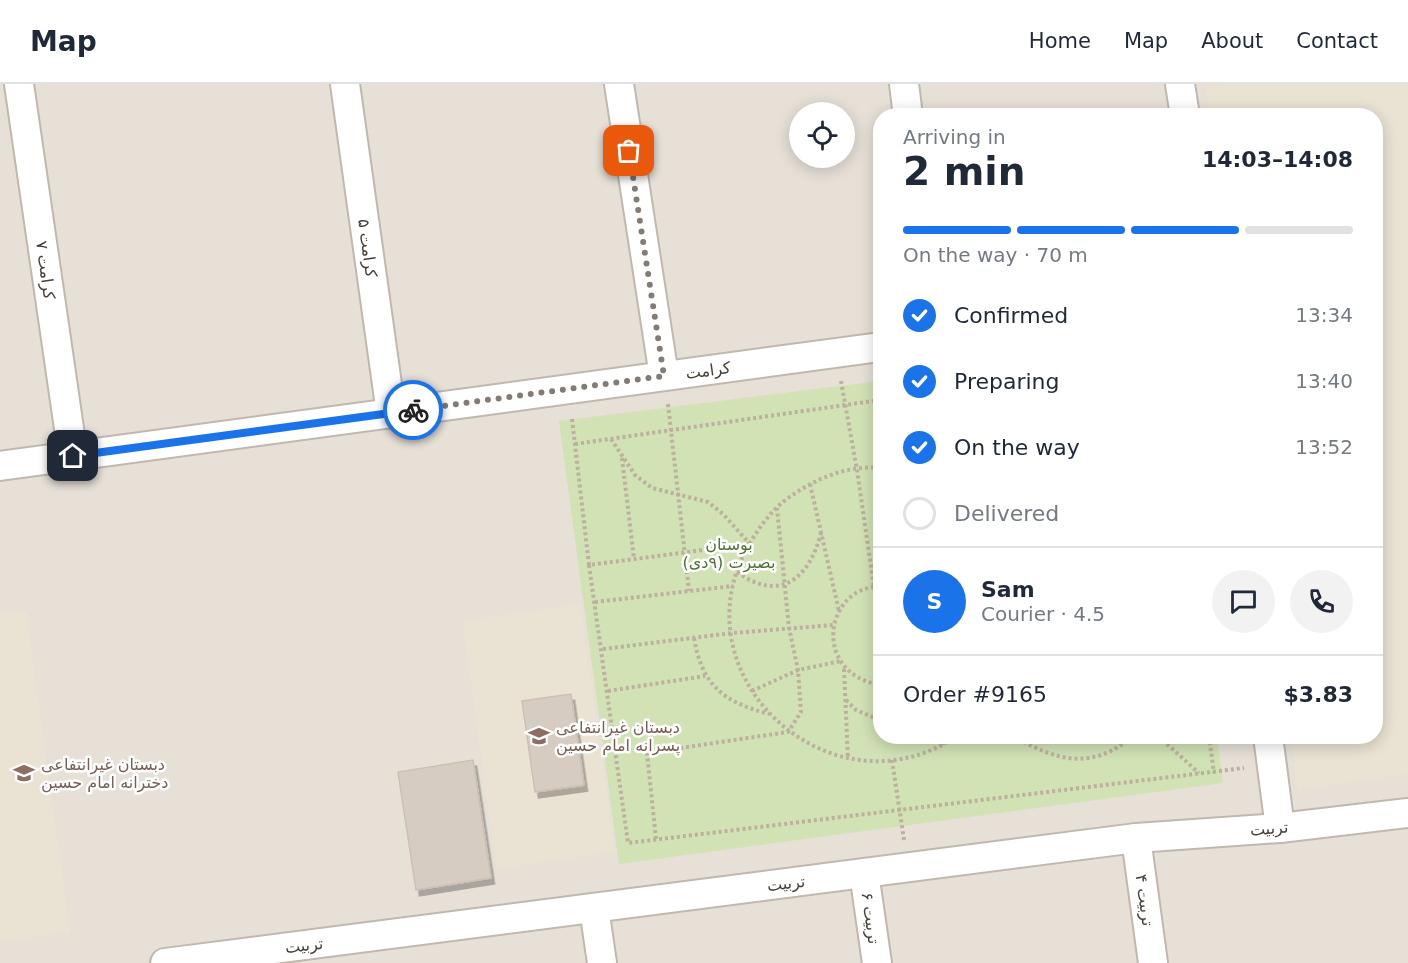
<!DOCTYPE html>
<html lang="en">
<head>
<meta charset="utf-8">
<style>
  body { margin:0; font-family:"DejaVu Sans",Vazirmatn,sans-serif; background:#f2f2f3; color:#1f2937; height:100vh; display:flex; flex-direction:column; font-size:22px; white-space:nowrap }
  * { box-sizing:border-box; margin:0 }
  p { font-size:20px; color:#747a83 }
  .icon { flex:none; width:33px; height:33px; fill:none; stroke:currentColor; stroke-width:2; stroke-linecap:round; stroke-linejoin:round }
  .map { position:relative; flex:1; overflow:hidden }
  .sheet { position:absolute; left:873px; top:24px; width:510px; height:636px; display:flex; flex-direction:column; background:#fff; border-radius:24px; box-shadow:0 3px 15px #0003 }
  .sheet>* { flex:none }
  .tools { position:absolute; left:789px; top:18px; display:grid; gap:12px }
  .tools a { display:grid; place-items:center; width:66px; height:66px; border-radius:50%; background:#fff; box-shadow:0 3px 15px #0003; font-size:30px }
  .pin { position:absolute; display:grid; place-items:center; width:51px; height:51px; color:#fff; margin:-26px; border-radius:12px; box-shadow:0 3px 9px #0006 }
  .courier { position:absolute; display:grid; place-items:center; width:60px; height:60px; margin:-30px; border:4px solid #1a73e8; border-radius:50%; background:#fff; color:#222; box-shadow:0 2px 8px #0007 }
  .headline em { font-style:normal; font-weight:700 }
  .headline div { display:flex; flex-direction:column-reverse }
  .headline { display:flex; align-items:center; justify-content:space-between; height:102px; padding:0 30px }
  h1 { font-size:39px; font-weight:700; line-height:45px }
  .bar { display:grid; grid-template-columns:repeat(4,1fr); gap:9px 6px; align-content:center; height:72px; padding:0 30px }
  .bar i { height:8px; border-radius:4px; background:#e0e1e3 }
  .bar .current { background:#1a73e8 }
  .bar p { grid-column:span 4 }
  .line { display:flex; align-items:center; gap:15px; padding:0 30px; border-top:2px solid #e0e1e3 }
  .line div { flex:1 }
  .round { display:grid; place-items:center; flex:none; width:63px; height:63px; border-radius:32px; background:#f2f2f3 }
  ol { padding:0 30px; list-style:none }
  li { display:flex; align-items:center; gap:18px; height:66px }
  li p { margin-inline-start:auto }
  li .icon { padding:6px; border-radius:50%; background:#1a73e8; color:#fff; stroke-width:4 }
  li:last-child { color:#747a83 }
  li i { width:33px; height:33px; border:3px solid #e0e1e3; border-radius:50% }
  header { display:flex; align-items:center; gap:36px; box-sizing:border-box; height:84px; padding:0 30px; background:#fff; border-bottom:2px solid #e0e1e3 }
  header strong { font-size:28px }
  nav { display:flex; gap:33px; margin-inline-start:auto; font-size:21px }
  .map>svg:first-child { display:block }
  .residential { fill:#e6e0d7; fill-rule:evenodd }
  .education { fill:#eae2d3 }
  .green { fill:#d1e2b5 }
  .building { fill:#d6ccc2; stroke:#cdc0b3; stroke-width:1.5; filter:url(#shadow) }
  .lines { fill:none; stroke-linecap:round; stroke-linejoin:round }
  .street-casing { stroke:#c0b8af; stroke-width:32 }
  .path { stroke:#bdb09e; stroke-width:4; stroke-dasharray:3 3; stroke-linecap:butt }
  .street { stroke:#fff; stroke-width:28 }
  .done { stroke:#827c75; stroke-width:6; stroke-dasharray:0 10.8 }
  .route { stroke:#1a73e8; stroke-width:8 }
  .labels { text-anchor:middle; stroke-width:5; stroke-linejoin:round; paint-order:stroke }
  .street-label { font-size:16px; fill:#453f37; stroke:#fff }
  .park-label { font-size:16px; fill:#4e7131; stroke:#fff }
  .education-label { font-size:16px; fill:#785e54; stroke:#fff; text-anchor:start }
</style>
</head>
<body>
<header>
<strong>Map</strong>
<nav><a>Home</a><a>Map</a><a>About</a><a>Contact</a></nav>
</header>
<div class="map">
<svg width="1408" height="879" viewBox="0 0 1408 879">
  <defs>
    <filter id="shadow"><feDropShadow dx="3.5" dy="6" stdDeviation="0" flood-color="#0004"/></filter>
  </defs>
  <rect width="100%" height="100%" fill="#f2eee8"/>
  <path class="residential" d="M0 0H1408V879H0ZM800 28H844V74H800ZM880 32H1376V652H880Z"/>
  <g class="education">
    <path d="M1227 0H1408V690L1298 706 1291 653 1376 652V32L1209 31 1206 3Z"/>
    <path d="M580 520 615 768 497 785 462 537Z"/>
    <path d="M26 527 70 848 0 858V530Z"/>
  </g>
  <path class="green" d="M880 297V652L1217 653 1223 699 619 780 559 337Z"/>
  <g class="building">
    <path d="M571 610 584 701 535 708 522 617Z"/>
    <path d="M473 676 491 794 416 806 398 688Z"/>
  </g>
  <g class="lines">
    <defs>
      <g id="street">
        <path d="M19 0 73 372"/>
        <path d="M345 0 391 329"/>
        <path d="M619 0 664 292"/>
        <path d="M904 0 908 32"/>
        <path d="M1180 0 1185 32"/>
        <path d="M0 382 880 263"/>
        <path d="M1268 652 1280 744"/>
        <path d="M1136 754 1153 879"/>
        <path d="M864 789 877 879"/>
        <path d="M594 824 602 879"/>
        <path d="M165 879 1136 754 1280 744 1408 729"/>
      </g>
    </defs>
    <use href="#street" class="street-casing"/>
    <g class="path">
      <path d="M841 297 857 386 874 503"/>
      <path d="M668 320 689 507"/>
      <path d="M572 335 589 481 749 460"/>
      <path d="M611 355 635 391 652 404 708 418 723 430 749 459"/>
      <path d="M575 360 880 316"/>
      <path d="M622 374 634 475"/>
      <path d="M880 384C848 381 817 394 791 412 773 424 761 441 750 459 672 590 831 737 957 652"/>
      <path d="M810 400 839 527"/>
      <path d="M589 481 628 759 1244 684"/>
      <path d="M737 488C780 519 809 495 821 449"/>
      <path d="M880 503C827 501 809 588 880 601"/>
      <path d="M595 518 733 502"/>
      <path d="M694 554C702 601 723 618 769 630"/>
      <path d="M603 565 732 549 834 541"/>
      <path d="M844 585 848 675"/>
      <path d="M608 607 705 592"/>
      <path d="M752 607 798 586 841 577"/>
      <path d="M846 616 856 626 880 636"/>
      <path d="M942 652 944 662"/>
      <path d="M1013 652C1057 677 1092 687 1133 652"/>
      <path d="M1158 652 1199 689"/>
      <path d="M1209 652 1214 689"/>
      <path d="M892 676 904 756"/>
      <path d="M656 755 647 669 788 648 801 628 798 586 789 544 777 424"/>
    </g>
    <use href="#street" class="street"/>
  </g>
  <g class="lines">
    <path class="done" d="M413 326 664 292 629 67"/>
    <path class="route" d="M73 372 413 326"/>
  </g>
  <defs>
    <symbol id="school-bare" viewBox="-9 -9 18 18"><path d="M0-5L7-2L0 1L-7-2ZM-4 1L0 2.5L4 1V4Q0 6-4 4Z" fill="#8d6e63" stroke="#fff" stroke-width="2.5" paint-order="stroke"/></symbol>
  </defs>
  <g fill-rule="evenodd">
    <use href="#school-bare" x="524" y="637" width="30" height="30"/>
    <use href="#school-bare" x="9" y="674" width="30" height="30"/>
  </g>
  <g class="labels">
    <g class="street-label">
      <text transform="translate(368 164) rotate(82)" y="6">کرامت ۵</text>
      <text transform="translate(46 186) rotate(82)" y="6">کرامت ۷</text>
      <text transform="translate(708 286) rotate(-8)" y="6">کرامت</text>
      <text transform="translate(1269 744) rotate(-5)" y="6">تربیت</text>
      <text transform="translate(786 799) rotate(-7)" y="6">تربیت</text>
      <text transform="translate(1145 816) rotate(82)" y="6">تربیت ۴</text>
      <text transform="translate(871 834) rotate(82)" y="6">تربیت ۶</text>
      <text transform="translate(304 861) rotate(-7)" y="6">تربیت</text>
    </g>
    <g class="park-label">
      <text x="729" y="466">بوستان<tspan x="729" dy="18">بصیرت (۹دی)</tspan></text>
    </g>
    <g class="education-label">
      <text x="556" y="649">دبستان غیرانتفاعی<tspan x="556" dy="18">پسرانه امام حسین</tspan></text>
      <text x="41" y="686">دبستان غیرانتفاعی<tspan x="41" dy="18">دخترانه امام حسین</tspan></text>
    </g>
  </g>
</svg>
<div class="tools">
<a><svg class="icon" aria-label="locate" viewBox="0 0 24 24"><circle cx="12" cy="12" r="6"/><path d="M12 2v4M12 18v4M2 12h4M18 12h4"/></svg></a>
</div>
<div class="pin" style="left:629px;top:67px;background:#ea580c"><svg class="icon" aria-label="bag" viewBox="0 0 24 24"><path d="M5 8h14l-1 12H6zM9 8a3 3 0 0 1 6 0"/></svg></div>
<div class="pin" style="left:73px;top:372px;background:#1f2937"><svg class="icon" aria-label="home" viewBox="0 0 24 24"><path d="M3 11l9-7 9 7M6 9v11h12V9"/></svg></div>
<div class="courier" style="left:413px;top:326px"><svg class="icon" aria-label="bike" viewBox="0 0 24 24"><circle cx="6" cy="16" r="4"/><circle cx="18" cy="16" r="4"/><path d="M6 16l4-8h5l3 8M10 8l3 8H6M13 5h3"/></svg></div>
<section class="sheet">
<div class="headline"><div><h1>2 min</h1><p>Arriving in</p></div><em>14:03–14:08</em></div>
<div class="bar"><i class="current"></i><i class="current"></i><i class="current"></i><i></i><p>On the way · 70 m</p></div>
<ol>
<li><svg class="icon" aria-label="check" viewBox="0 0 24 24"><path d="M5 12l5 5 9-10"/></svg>Confirmed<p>13:34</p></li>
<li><svg class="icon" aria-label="check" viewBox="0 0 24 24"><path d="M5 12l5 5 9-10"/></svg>Preparing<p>13:40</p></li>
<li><svg class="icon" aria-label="check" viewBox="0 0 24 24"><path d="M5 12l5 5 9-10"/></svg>On the way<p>13:52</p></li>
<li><i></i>Delivered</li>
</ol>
<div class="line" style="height:108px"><b class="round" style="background:#1a73e8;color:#fff">S</b><div><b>Sam</b><p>Courier · 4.5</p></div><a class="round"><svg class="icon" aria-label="chat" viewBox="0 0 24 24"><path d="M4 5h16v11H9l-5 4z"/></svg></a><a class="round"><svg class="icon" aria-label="phone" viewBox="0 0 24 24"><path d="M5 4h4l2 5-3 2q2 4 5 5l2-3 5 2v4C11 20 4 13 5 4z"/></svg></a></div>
<div class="line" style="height:78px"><div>Order #9165</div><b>$3.83</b></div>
</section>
</div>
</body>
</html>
